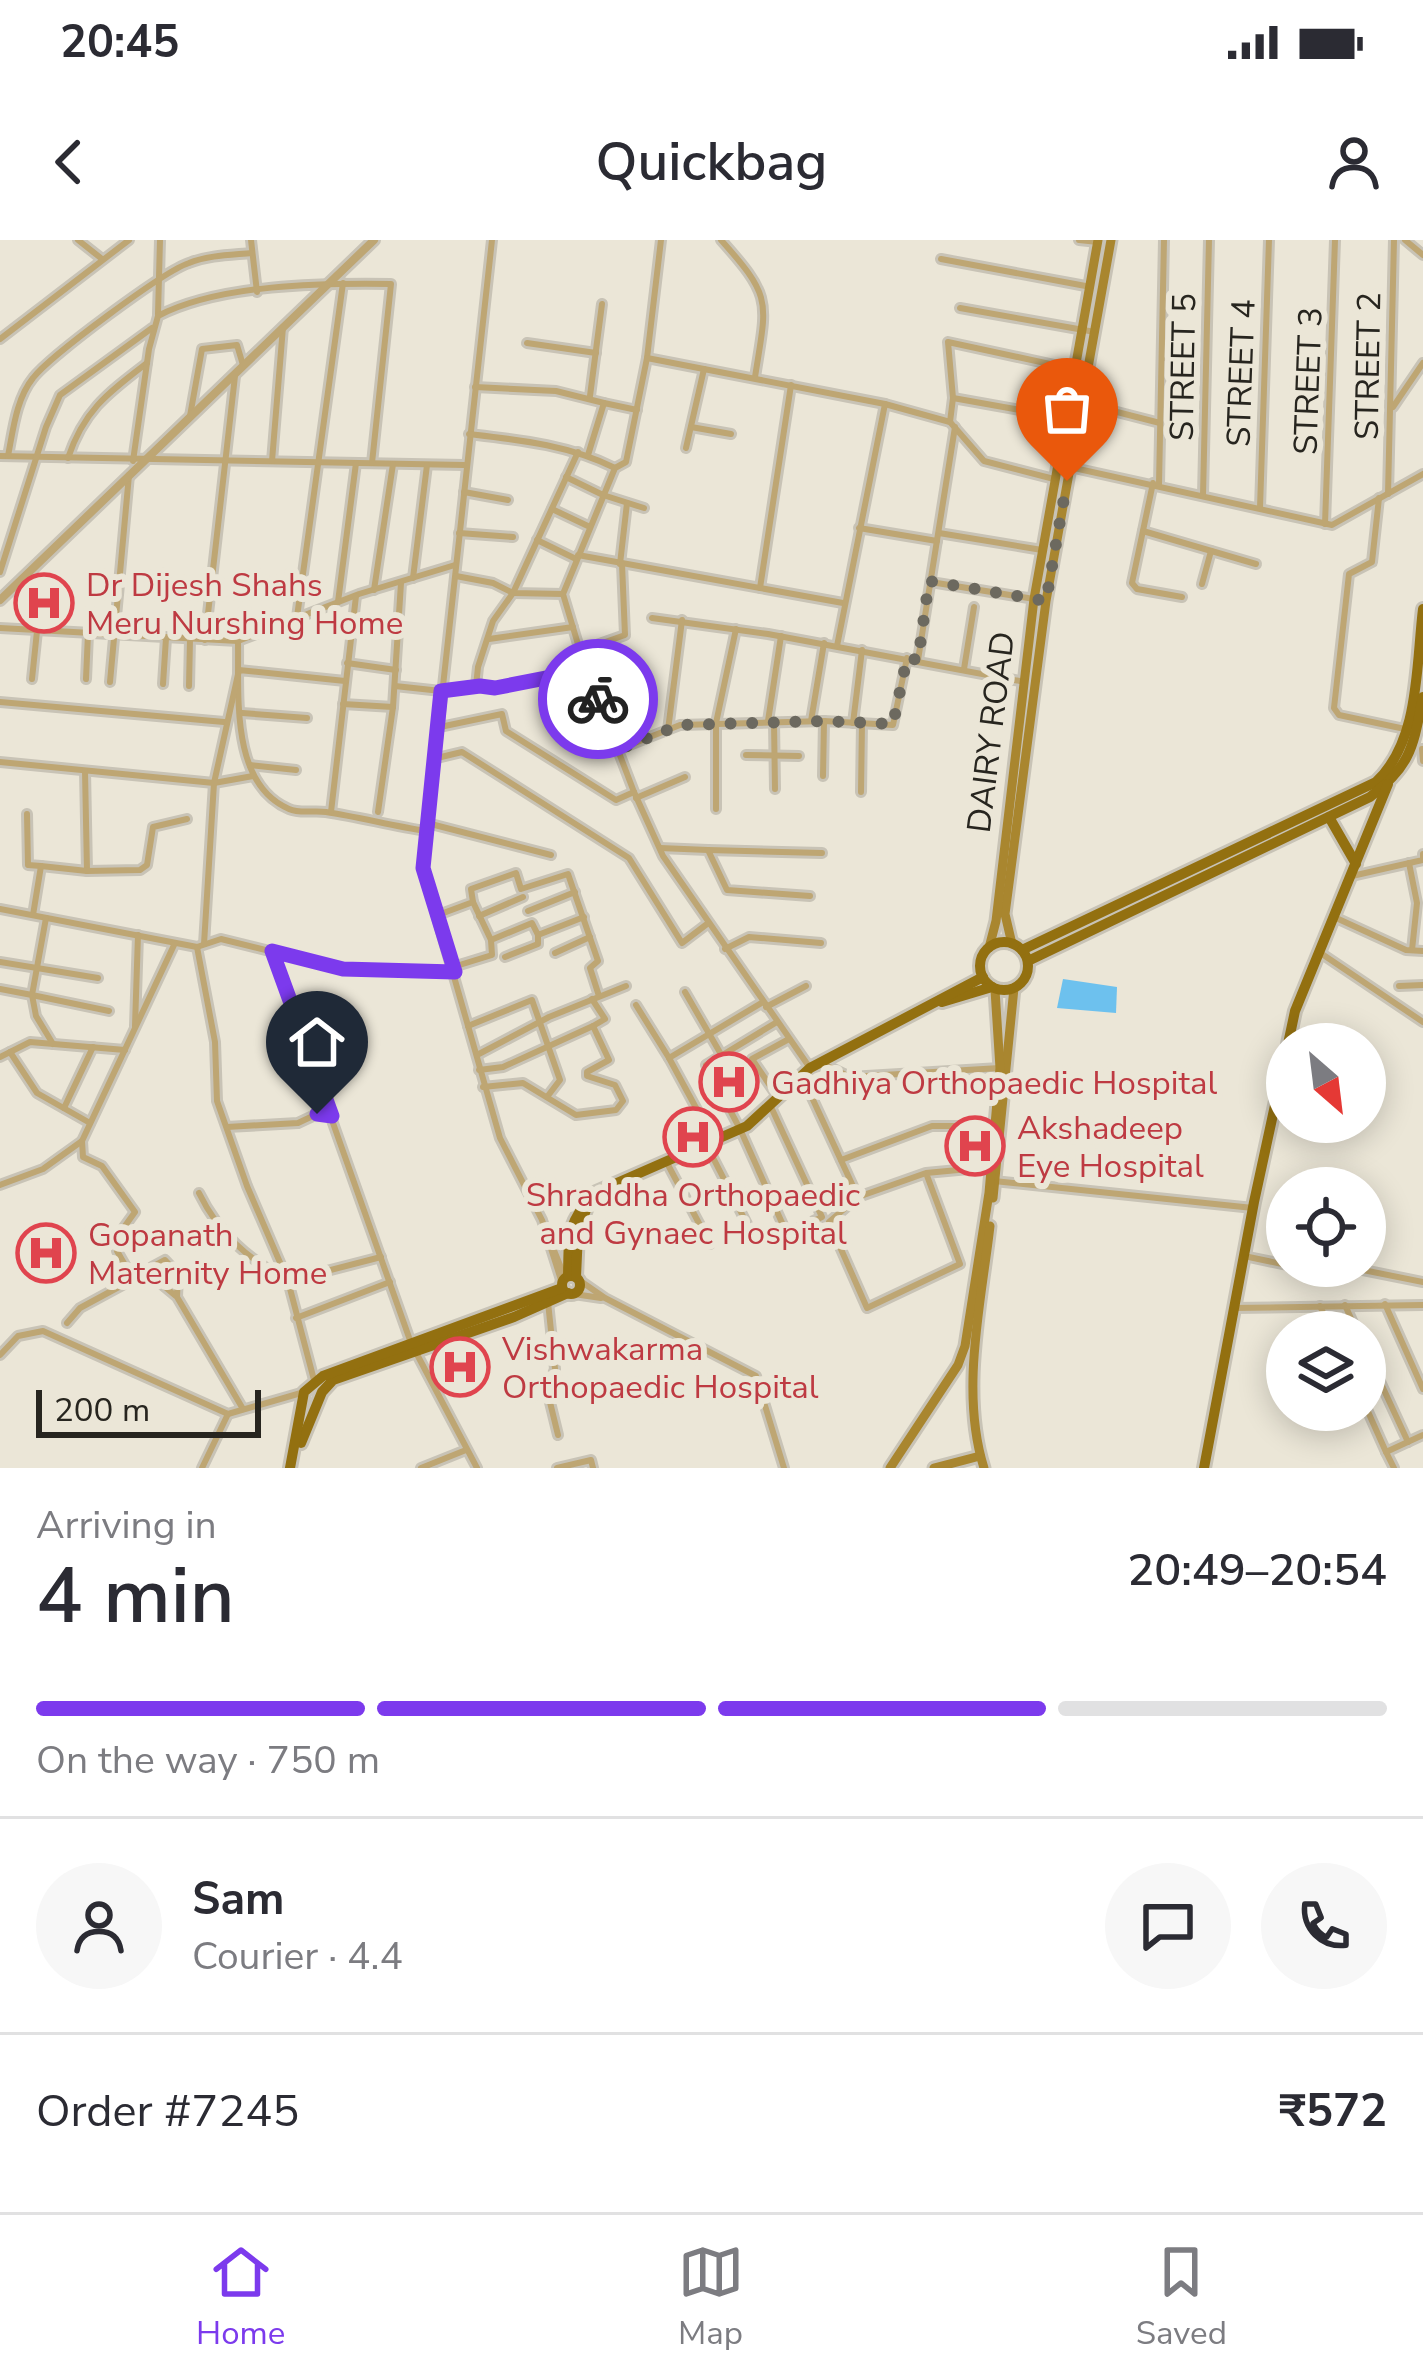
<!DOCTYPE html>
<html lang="en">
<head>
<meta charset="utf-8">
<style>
  body { margin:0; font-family:"Nunito Sans",sans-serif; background:#f7f7f7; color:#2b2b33; height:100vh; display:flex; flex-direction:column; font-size:45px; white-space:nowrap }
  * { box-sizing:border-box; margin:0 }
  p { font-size:39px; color:#7c7c81 }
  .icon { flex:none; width:66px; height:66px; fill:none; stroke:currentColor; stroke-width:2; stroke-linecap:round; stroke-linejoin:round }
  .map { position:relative; height:1228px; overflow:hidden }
  .drawer { display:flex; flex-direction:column; background:#fff; flex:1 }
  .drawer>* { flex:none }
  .needle { width:78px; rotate:152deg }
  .tools { position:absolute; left:1266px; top:783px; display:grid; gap:24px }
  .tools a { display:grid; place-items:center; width:120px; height:120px; border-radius:50%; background:#fff; box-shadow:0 6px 30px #0003; font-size:60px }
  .scale { position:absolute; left:36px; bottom:30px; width:225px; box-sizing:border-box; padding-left:12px; border:6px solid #27251f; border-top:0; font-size:33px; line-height:42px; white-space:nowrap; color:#27251f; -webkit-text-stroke:9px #ebe6d7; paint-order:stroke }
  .pin { position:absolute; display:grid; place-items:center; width:102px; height:102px; color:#fff; margin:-123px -51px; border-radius:50% 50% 50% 0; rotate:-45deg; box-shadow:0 0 12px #0007 }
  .pin .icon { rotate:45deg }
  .courier { position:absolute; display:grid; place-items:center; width:120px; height:120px; margin:-60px; border:9px solid #7c3aed; border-radius:50%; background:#fff; color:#222; box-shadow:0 3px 15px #0007 }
  .head em { font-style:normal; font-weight:600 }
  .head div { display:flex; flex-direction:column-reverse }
  .head { display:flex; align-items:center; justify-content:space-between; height:204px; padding:0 36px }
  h1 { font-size:78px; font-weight:600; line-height:90px }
  .bar { display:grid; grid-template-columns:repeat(4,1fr); gap:18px 12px; align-content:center; height:144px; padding:0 36px }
  .bar i { height:15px; border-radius:9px; background:#e1e1e2 }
  .bar .active { background:#7c3aed }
  .bar p { grid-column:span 4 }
  .line { display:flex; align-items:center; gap:30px; padding:0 36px; border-top:3px solid #e1e1e2 }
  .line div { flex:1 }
  .round { display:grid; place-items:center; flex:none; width:126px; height:126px; border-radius:63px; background:#f7f7f7 }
  .status { display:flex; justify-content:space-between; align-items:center; height:84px; padding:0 60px; background:#fff; direction:ltr }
  .status svg { height:33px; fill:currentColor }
  header { display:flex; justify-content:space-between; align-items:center; height:156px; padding:0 36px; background:#fff; font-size:54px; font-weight:600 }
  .menu { display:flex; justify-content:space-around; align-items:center; height:168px; border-top:3px solid #e1e1e2; background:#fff; font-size:33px; color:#7c7c81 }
  .menu a { display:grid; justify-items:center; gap:6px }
  .menu .active { color:#7c3aed }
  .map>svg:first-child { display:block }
  .water { fill:#6dc1ee }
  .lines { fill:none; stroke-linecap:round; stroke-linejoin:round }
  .minor-casing { stroke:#c8c3b6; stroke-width:12 }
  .tertiary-casing { stroke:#c8c3b6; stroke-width:14 }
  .secondary-casing { stroke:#c8c3b6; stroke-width:15 }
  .primary-casing { stroke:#c8c3b6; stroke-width:16 }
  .minor { stroke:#bea673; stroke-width:6 }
  .tertiary { stroke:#bea673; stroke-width:8 }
  .secondary { stroke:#a9862f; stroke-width:9 }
  .primary { stroke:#937010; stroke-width:10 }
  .done { stroke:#6c695f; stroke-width:12; stroke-dasharray:0 21.6 }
  .route { stroke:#7c3aed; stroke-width:15 }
  .labels { text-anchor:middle; stroke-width:12; stroke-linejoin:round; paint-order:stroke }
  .street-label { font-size:33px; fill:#27251f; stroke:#ebe6d7 }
  .health-label { font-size:33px; fill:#be3a42; stroke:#ebe6d7; text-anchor:start }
</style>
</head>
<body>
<div class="status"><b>20:45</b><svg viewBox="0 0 49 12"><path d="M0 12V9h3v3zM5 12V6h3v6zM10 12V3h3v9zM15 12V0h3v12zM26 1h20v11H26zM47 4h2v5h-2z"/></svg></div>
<header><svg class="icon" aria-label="back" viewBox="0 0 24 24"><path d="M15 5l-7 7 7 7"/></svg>Quickbag<svg class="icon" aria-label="person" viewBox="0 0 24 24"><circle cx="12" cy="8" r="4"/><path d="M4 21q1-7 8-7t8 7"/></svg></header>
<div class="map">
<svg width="1423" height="1228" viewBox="0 0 1423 1228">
  <rect width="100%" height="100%" fill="#ebe6d7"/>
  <path class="water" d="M1063 739 1117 747 1116 773 1057 768Z"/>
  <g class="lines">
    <defs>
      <g id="minor">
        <path d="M78 0 102 19"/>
        <path d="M251 0 257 52"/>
        <path d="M492 0 423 628 500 898 542 980 562 1043"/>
        <path d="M661 0 647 118 626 222 615 228 563 354 580 411 634 552 663 616 810 828"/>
        <path d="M721 0C773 58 767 61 755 137"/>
        <path d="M1079 0 1098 2"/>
        <path d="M1405 0 1423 15"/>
        <path d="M941 19 1091 47"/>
        <path d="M960 68 1095 92"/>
        <path d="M158 74 160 0"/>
        <path d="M0 99 129 0"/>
        <path d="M527 103 596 113"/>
        <path d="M647 118 885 164 950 182 984 221 1054 239"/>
        <path d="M475 147 556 151 604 163"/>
        <path d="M590 156 602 64"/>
        <path d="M953 158 1065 178"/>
        <path d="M1082 163 1160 183"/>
        <path d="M1393 167 1423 123"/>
        <path d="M190 176 202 109 237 105 243 125"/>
        <path d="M950 182 953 158 948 102 1073 129"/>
        <path d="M691 187 731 194"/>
        <path d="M469 194C520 200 569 205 615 228"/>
        <path d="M686 208 704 129"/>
        <path d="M588 215 604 163 637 170"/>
        <path d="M0 216 464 225"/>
        <path d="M8 216C13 191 16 159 33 138 50 116 164 31 189 23 209 15 231 15 252 13"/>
        <path d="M68 218C84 170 108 153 147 123"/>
        <path d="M133 221 149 109 158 76C219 44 322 43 391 44L372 223"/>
        <path d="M272 221 283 87"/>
        <path d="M1056 224 1332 285 1423 234"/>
        <path d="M566 237 603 255 644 268"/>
        <path d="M1153 243 1132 343 1137 349 1182 357"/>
        <path d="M1159 244 1164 0"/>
        <path d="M464 252 508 260"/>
        <path d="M1388 254 1394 0"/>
        <path d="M1203 255 1209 0"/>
        <path d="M1379 258 1372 322 1349 334 1334 468 1339 475 1405 489"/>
        <path d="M1260 268 1269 0"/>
        <path d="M552 269 590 287"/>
        <path d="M1325 284 1335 0"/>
        <path d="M859 288 937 301"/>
        <path d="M1143 291 1256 324"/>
        <path d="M459 293 513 297"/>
        <path d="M939 293 1042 310"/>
        <path d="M537 300 576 319"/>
        <path d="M578 315 843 363"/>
        <path d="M620 324 627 263"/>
        <path d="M0 332 46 187 60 155 152 88"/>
        <path d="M456 336 493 343 513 353 563 354"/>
        <path d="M413 338 427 225"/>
        <path d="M931 342 1046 361"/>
        <path d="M1202 344 1211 311"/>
        <path d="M760 348 791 145"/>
        <path d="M374 350 393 224"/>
        <path d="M338 362 356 223"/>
        <path d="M297 377 343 43"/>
        <path d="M652 378 768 394 1025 442"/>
        <path d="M0 388 238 401 359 354 455 325"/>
        <path d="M489 399 573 387"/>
        <path d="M205 400 235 136"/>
        <path d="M238 401C239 454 230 544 289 569 300 574 314 570 326 572 359 577 393 586 426 591"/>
        <path d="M837 406 885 164"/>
        <path d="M580 411 625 395 622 324"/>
        <path d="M918 420 955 187"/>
        <path d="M347 423 396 430"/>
        <path d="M964 429 974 367"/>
        <path d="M32 439 37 391"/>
        <path d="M86 439 88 394"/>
        <path d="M110 442 129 235"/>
        <path d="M163 444 166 398"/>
        <path d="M189 446 190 399"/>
        <path d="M395 446 441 451 480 446 495 448 587 430"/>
        <path d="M476 446 478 427 493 381 513 353 578 212"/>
        <path d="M597 456 624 446"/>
        <path d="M0 462 224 482"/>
        <path d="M343 464 393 467"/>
        <path d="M242 473 307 478"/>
        <path d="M768 481 781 396"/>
        <path d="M811 481 824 403"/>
        <path d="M774 482 775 549"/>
        <path d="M853 483 862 410"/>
        <path d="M440 487 502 474 506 491 616 560 634 552"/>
        <path d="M668 490 682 380"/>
        <path d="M1422 509 1423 521"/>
        <path d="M617 510 680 485 824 481 893 485 907 418"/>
        <path d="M746 515 799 516"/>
        <path d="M437 518 462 512 629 618 682 703 707 684"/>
        <path d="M0 522 214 543 253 536"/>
        <path d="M250 525 296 530"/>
        <path d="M85 531 87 631"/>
        <path d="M823 536 824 481"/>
        <path d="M861 552 862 483"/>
        <path d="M636 558 685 537"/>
        <path d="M716 569V483L736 389"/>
        <path d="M331 572 356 356"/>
        <path d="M378 572 393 467 401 343"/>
        <path d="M27 574 28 625 41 626 33 675"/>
        <path d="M427 583 551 615"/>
        <path d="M660 608 708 610 727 650 810 656"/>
        <path d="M708 610 822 613"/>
        <path d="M1409 623 1417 663 1412 710"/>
        <path d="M41 626 87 631 140 630 147 625 153 587 187 579"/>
        <path d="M1352 636 1423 620V614"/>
        <path d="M473 662 491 700"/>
        <path d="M0 669 197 707 221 699 342 729 455 732"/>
        <path d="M528 671 575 652"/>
        <path d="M438 675 473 662 471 649 516 633 521 649 568 634 598 721 590 728 599 756"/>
        <path d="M479 676 523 657"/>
        <path d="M1334 677 1406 710 1423 711"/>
        <path d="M46 678 32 755 109 771"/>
        <path d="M204 704 214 543 239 430 345 441"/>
        <path d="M197 707 215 802 217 861 247 946 288 1041 314 1140"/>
        <path d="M725 709 749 697 821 703"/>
        <path d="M272 711 411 1103 477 1228"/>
        <path d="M1319 712 1423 782"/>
        <path d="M555 713 590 697"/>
        <path d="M505 717 538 704V695"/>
        <path d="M0 722 98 738"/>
        <path d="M453 727 492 715 491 700 532 683 538 695 584 677"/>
        <path d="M1399 746 1423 745"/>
        <path d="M0 749 32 755 36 776 53 804"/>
        <path d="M685 752 722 816"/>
        <path d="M592 759 605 779 593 786"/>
        <path d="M636 765 669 818"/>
        <path d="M766 767 806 746"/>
        <path d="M135 786 138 695"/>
        <path d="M468 786 532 760 560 840 547 857"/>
        <path d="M10 812 37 853 90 883"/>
        <path d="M477 815 549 777 626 746"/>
        <path d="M0 817 30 802 125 810"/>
        <path d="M821 823 850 837 1000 828"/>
        <path d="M479 830 503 827 593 786 609 820 587 832V836L615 845 623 861 616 870 576 875 523 843 483 847"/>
        <path d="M802 836 858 957"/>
        <path d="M777 856 752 819 789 799"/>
        <path d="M771 867 822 977 787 994 740 889 706 825 777 782"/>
        <path d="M64 868 93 807"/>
        <path d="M227 887 298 883 317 874 332 876"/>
        <path d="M82 901 83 917 102 926 135 972 122 990 117 1011 133 1039"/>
        <path d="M714 901 669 818 763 762"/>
        <path d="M706 904 747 984"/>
        <path d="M841 920 932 886H994"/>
        <path d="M667 923 710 1004"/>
        <path d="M926 933 960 1024 867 1068 829 982 858 957 926 933 990 927"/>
        <path d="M994 941 1253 968"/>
        <path d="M0 945 43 929 82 901 175 703"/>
        <path d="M199 953C219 994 248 1019 288 1041L381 1017"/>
        <path d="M551 1003 564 1035"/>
        <path d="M1244 1016 1287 1025"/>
        <path d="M1290 1026 1304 1029 1316 1026"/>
        <path d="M1343 1026 1423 1042"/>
        <path d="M579 1040 605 1058 756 1136 784 1228"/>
        <path d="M574 1054 601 1058"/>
        <path d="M177 1057 178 1034 165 1020 152 1027 153 1037 177 1057 243 1169"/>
        <path d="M548 1062 555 1129 547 1150 558 1195"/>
        <path d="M1385 1064 1423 1149"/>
        <path d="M1345 1065 1357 1092"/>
        <path d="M1320 1066 1332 1092"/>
        <path d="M1234 1068 1423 1065"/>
        <path d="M296 1078 390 1042"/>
        <path d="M67 1083 80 1068 141 1035 150 1034"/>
        <path d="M1365 1109 1408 1202"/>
        <path d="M0 1115 18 1096 43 1091 228 1174 301 1153"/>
        <path d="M1365 1165 1386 1212"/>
        <path d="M202 1228 228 1174"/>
        <path d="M421 1228 466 1210"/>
        <path d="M557 1228 591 1220 593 1228"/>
        <path d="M1394 1228 1386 1212 1423 1195"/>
      </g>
      <path id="tertiary" d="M0 360 374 0"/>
      <g id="secondary">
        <path d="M1012 704 1005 674 1046 361 1111 0"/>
        <path d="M989 708 996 681 1034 359 1098 0"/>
        <path d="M993 958 1014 748"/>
        <path d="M890 1228 958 1125 965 1106 989 953 1000 828 995 750"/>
        <path d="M934 1228 980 1216"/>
        <path d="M984 1228C960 1152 981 1064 990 986"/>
      </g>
      <g id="primary">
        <path d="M1329 577 1356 624"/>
        <circle cx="1004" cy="726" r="24"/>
        <path d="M1022 710 1376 542C1420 501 1416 425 1423 369"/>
        <path d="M1028 721 1370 557C1412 525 1413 506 1423 457"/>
        <path d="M942 762 992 747"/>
        <path d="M1288 804 1295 771 1388 544"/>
        <circle cx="571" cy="1045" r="9"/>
        <path d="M568 1036C569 997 566 984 594 953L747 886 810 828 983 737"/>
        <path d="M576 1037 578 992 587 967"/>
        <path d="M301 1203 322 1152 333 1140 514 1077 568 1053"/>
        <path d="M290 1228 304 1152 323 1136 562 1048"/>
        <path d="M1204 1228 1254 962 1287 810"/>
      </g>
    </defs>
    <use href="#minor" class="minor-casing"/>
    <use href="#tertiary" class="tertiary-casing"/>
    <use href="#secondary" class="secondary-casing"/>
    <use href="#primary" class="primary-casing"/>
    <use href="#minor" class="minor"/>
    <use href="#tertiary" class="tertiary"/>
    <use href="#secondary" class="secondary"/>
    <use href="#primary" class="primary"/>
  </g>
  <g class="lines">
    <path class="done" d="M598 459 617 510 680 485 824 481 893 484 907 418 918 420 929 341 1046 361 1067 241"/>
    <path class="route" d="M317 874 332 876 272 711 343 729 455 732 423 628 441 451 480 446 495 448 587 430 598 459"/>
  </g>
  <defs>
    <symbol id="hospital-ring" viewBox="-11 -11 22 22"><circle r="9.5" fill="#ebe6d7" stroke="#e0444e" stroke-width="1.5"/><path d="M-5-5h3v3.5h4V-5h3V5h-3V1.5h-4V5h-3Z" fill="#e0444e"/></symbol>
  </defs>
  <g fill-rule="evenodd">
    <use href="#hospital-ring" x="11" y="330" width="66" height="66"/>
    <use href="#hospital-ring" x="696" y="809" width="66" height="66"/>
    <use href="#hospital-ring" x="660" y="864" width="66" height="66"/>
    <use href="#hospital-ring" x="942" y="873" width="66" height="66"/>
    <use href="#hospital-ring" x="13" y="980" width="66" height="66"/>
    <use href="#hospital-ring" x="427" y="1094" width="66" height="66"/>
  </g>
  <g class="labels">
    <g class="street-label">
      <text transform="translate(1367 126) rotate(-89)" y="12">STREET 2</text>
      <text transform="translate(1182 127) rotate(-89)" y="12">STREET 5</text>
      <text transform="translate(1240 133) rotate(-88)" y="12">STREET 4</text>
      <text transform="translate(1307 141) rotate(-88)" y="12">STREET 3</text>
      <text transform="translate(990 492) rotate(-83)" y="12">DAIRY ROAD</text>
    </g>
    <g class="health-label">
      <text x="86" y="356">Dr Dijesh Shahs<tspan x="86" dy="38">Meru Nurshing Home</tspan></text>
      <text x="771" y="854">Gadhiya Orthopaedic Hospital</text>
      <text x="1017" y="899">Akshadeep<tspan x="1017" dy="38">Eye Hospital</tspan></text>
      <text x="693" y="966" text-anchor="middle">Shraddha Orthopaedic<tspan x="693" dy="38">and Gynaec Hospital</tspan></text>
      <text x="88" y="1006">Gopanath<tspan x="88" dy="38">Maternity Home</tspan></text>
      <text x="502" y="1120">Vishwakarma<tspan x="502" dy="38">Orthopaedic Hospital</tspan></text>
    </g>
  </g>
</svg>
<div class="tools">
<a><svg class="needle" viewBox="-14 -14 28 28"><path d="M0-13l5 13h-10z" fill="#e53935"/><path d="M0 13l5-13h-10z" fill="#7c7c81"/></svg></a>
<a><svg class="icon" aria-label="locate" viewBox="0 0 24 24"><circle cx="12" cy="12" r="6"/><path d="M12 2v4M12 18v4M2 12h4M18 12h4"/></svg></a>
<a><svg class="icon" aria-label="layers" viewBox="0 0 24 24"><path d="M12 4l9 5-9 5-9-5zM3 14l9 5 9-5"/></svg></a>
</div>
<div class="scale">200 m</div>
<div class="pin" style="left:1067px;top:241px;background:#ea580c"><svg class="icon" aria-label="bag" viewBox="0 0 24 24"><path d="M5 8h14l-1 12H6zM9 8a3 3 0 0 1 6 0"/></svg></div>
<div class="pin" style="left:317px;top:874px;background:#1f2937"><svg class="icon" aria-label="home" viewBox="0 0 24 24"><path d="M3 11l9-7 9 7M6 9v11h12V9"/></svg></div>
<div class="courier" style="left:598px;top:459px"><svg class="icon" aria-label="bike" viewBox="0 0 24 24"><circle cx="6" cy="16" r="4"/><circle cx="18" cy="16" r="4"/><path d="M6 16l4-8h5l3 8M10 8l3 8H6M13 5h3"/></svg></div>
</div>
<section class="drawer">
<div class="head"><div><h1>4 min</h1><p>Arriving in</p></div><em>20:49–20:54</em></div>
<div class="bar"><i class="active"></i><i class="active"></i><i class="active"></i><i></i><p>On the way · 750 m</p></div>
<div class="line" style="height:216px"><a class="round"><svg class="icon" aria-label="person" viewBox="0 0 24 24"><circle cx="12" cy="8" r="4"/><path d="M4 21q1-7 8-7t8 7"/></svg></a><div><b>Sam</b><p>Courier · 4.4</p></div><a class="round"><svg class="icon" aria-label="chat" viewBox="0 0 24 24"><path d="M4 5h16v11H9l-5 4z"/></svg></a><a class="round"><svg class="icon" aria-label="phone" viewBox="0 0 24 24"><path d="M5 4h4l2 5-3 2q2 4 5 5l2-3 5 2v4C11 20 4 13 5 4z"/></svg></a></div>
<div class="line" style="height:156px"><div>Order #7245</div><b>₹572</b></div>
</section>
<nav class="menu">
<a class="active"><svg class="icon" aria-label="home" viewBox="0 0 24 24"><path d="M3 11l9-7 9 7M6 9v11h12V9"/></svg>Home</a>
<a><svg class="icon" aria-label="map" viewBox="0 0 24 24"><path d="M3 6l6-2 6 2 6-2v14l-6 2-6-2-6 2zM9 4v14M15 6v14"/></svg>Map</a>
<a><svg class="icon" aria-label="saved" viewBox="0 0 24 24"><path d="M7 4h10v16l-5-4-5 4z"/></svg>Saved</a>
</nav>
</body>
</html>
